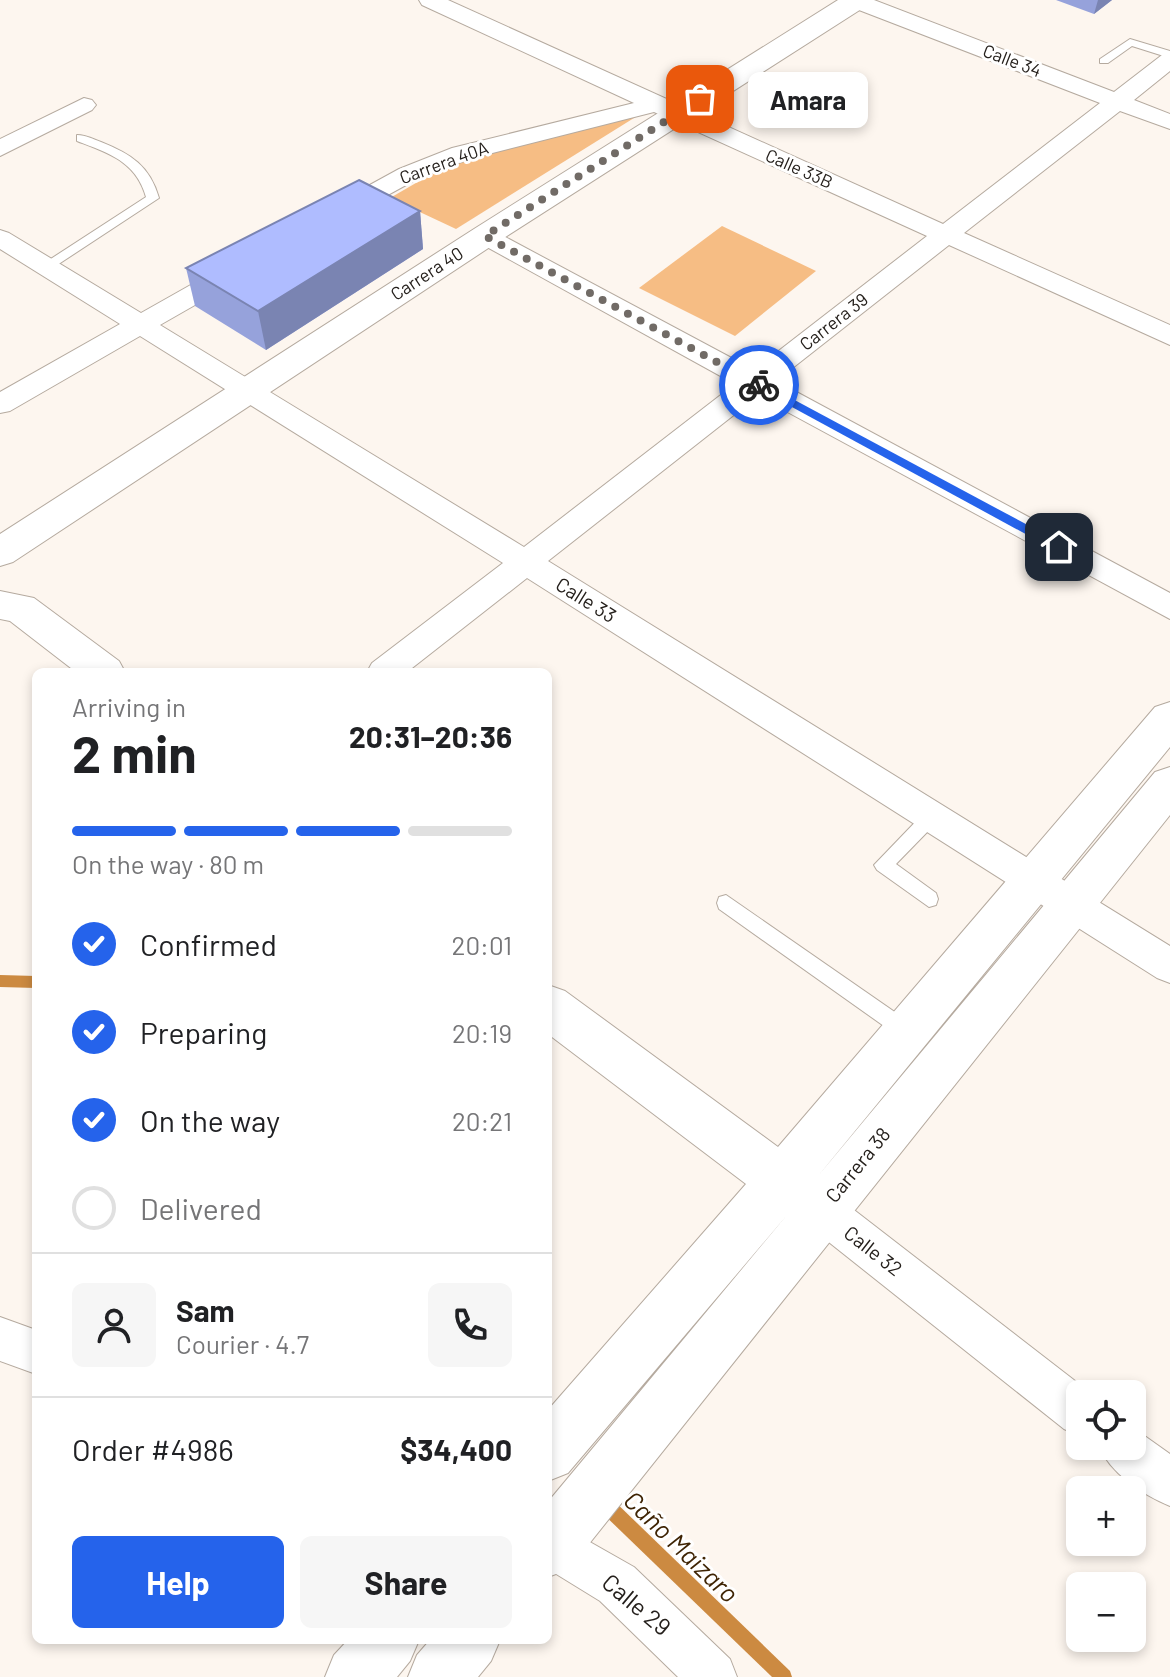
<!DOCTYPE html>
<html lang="en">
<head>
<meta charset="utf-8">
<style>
  body { margin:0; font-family:Barlow,sans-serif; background:#f6f6f6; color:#202124; height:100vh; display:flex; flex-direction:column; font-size:30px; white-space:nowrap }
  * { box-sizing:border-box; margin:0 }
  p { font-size:26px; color:#757577 }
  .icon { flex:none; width:44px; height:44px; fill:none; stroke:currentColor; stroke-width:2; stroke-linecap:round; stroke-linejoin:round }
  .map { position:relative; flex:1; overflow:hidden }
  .drawer { position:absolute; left:32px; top:668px; width:520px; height:976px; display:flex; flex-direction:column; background:#fff; border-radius:12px; box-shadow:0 4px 12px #0003 }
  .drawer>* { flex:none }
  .fabs { position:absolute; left:1066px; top:1380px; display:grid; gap:16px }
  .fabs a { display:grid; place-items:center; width:80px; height:80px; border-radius:12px; background:#fff; box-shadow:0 4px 12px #0003; font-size:40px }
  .pin { position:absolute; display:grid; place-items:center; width:68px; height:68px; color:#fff; margin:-34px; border-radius:16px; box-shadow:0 4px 12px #0006 }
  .courier { position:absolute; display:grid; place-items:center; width:80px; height:80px; margin:-40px; border:6px solid #2563eb; border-radius:50%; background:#fff; color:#222; box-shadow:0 2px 10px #0007 }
  .bubble { position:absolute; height:56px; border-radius:12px; background:#fff; box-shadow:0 4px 12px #0003; font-size:26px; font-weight:700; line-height:56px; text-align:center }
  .headline em { font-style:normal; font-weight:700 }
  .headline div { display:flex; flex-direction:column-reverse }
  .headline { display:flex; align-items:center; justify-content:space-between; height:136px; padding:0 40px }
  h1 { font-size:52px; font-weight:700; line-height:60px }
  .bar { display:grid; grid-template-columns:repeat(4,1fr); gap:12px 8px; align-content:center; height:96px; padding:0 40px }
  .bar i { height:10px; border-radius:6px; background:#e0e0e0 }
  .bar .on { background:#2563eb }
  .bar p { grid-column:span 4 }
  .line { display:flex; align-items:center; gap:20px; padding:0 40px; border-top:2px solid #e0e0e0 }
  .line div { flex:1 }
  .round { display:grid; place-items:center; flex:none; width:84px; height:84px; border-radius:12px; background:#f6f6f6 }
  ol { padding:0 40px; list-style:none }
  li { display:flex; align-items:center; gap:24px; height:88px }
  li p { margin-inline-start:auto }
  li .icon { padding:8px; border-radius:50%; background:#2563eb; color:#fff; stroke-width:4 }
  li:last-child { color:#757577 }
  li i { width:44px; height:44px; border:4px solid #e0e0e0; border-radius:50% }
  .primary-button { display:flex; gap:16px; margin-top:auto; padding:16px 40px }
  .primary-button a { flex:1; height:92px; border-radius:12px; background:#2563eb; color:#fff; font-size:32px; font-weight:700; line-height:92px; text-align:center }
  .primary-button a+a { background:#f6f6f6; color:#202124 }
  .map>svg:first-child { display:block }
  .green { fill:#f6bd84 }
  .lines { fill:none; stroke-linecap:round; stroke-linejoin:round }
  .stream { fill:#cc8a41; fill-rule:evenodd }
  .service-casing { stroke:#b5aa9f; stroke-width:2 }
  .minor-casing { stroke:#b5aa9f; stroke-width:2 }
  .tertiary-casing { stroke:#b5aa9f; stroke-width:2 }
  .service { fill:#fff; fill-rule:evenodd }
  .minor { fill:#fff; fill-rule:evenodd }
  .tertiary { fill:#fff; fill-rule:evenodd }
  .wall { fill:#96a2db }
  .shaded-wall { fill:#7a84b2 }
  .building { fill:#afbcff; stroke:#7a84b2; stroke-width:2 }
  .route { fill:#2563eb }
  .done { stroke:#716b66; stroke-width:8; stroke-dasharray:0 14.4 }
  .labels { text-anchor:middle; stroke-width:6; stroke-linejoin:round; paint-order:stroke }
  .far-street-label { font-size:18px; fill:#25201c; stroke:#fff }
  .street-label { font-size:20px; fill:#25201c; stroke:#fff }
  .near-street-label { font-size:24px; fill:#25201c; stroke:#fff }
  .near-water-label { font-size:26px; font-style:italic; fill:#3f2404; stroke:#fff }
</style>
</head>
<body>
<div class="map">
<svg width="1170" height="1677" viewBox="0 0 1170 1677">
  <rect width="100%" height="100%" fill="#fdf6ef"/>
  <g class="green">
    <path d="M642 113 456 229 390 198 454 161Z"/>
    <path d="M722 226 816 271 735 336 639 288Z"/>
  </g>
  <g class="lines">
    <g class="stream">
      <path d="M0 975 36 976V988L0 987Z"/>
      <path d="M602 1493 608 1495 790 1671 792 1677H772L596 1507 594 1501 596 1495Z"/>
    </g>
    <defs>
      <g id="service">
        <path d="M1130 39 1170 51V58L1132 46 1108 63H1100V59Z"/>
        <path d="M77 135C86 135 93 139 101 142 131 154 150 166 159 198L48 271 41 267 43 264 146 197C136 161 108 153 77 141Z"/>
        <path d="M930 811 936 813 939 818 936 823 896 864 936 893 938 899 936 905 929 907 877 870 874 865 924 813Z"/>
        <path d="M726 895 912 1024 915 1030 912 1036 905 1039 898 1036 719 909 717 903 719 897Z"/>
      </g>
      <g id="minor">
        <path d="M419 0H448L943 224 1100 103 846 5 843 0H874L1114 92 1162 55 1170 53V71L1134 100 1170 114V129L1120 111 964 233 1170 325V345L949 245 776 381 1170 593V619L758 396 548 561 1170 946V983L1157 978 527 578 407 672H367L372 663 503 563 140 336 10 411 0 413V392L120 324 0 249V230L9 233 141 313 226 265H244L248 271 244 277 160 325 524 547 735 384 476 241 472 236 476 231H494L754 370 927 236 654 112 469 159 417 179 344 219H326L322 214 326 209 399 169 452 148 634 103 422 5Z"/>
        <path d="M84 98 92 100 96 105 92 110 0 156V139Z"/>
        <path d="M821 1190 836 1196 1092 1394H1080V1436L1064 1429 806 1224 800 1210 806 1196Z"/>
        <path d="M0 1317 36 1330V1374L0 1361Z"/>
        <path d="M1132 1427 1170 1454V1506C1143 1495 1110 1473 1099 1446H1132Z"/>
        <path d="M551 1520 634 1567 730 1659 737 1677H678L600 1601 548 1569V1521Z"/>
      </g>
      <g id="tertiary">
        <path d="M838 0H870L866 6 496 243 13 562 0 566V534L474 229Z"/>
        <path d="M0 591 34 598 119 661 125 672H76L10 621 0 619Z"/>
        <path d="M1170 702V747L818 1176 1155 772 1170 767V815L569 1569 548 1577V1502L787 1215 568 1473 548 1481V1410L746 1184 548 1034V985L565 991 778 1147 1155 707Z"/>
        <path d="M348 1640H419L410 1661 397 1677H325L334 1655Z"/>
        <path d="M430 1640H500L491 1661 478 1677H408L417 1655Z"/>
      </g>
    </defs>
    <use href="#service" class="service-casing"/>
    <use href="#minor" class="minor-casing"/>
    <use href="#tertiary" class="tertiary-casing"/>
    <use href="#service" class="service"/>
    <use href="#minor" class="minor"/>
    <use href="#tertiary" class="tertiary"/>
  </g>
  <g class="wall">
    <path d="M1056 0H1112L1094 14Z"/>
    <path d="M420 211 423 249 266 350 195 306 186 268Z"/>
  </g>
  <g class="shaded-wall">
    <path d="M1098 0H1112L1094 14Z"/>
    <path d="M420 211 423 249 266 350 258 311Z"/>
  </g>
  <path class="building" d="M359 180 420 211 258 311 186 268Z"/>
  <path class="route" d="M759 381 1063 544 1065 547 1055 550 755 387V382Z"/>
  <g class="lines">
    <path class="done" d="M700 99 485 236 759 385"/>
  </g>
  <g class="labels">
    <g class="far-street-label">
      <text transform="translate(1012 61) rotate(21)" y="6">Calle 34</text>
      <text transform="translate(444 163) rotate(-20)" y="6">Carrera 40A</text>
      <text transform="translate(799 169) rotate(24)" y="6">Calle 33B</text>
      <text transform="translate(427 274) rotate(-33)" y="6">Carrera 40</text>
      <text transform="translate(834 322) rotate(-38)" y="6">Carrera 39</text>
    </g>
    <g class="street-label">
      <text transform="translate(586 600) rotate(32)" y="7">Calle 33</text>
      <text transform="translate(858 1165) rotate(-51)" y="7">Carrera 38</text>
      <text transform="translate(873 1251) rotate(38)" y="7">Calle 32</text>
    </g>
    <g class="near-street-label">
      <text transform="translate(636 1605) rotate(40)" y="8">Calle 29</text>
    </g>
    <g class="near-water-label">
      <text transform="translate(681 1547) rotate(44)" y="9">Caño Maizaro</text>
    </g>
  </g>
</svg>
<div class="fabs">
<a><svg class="icon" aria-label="locate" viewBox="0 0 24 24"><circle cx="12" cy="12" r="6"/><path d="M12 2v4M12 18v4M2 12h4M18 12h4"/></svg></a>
<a>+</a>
<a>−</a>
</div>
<div class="pin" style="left:700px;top:99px;background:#ea580c"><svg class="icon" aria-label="bag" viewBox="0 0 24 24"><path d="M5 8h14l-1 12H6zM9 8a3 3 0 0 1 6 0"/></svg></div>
<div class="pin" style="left:1059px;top:547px;background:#1f2937"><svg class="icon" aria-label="home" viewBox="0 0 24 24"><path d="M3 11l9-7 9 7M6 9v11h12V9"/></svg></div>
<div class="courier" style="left:759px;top:385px"><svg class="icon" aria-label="bike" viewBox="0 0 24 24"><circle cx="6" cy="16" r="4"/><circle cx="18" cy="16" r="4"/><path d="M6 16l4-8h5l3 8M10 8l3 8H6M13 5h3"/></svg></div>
<div class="bubble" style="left:748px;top:72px;width:120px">Amara</div>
<section class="drawer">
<div class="headline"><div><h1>2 min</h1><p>Arriving in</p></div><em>20:31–20:36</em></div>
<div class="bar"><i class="on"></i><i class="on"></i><i class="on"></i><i></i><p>On the way · 80 m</p></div>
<ol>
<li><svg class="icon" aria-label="check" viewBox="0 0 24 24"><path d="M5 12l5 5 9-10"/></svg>Confirmed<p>20:01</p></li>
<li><svg class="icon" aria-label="check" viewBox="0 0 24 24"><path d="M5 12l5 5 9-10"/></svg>Preparing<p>20:19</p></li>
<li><svg class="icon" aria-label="check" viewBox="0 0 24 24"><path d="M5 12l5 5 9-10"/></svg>On the way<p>20:21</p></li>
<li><i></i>Delivered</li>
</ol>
<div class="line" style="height:144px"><a class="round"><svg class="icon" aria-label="person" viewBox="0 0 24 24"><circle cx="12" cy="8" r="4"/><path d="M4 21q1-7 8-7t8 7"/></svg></a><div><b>Sam</b><p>Courier · 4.7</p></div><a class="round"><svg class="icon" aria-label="phone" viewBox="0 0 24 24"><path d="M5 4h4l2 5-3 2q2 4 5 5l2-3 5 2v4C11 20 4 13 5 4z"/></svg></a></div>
<div class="line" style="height:104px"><div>Order #4986</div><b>$34,400</b></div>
<div class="primary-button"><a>Help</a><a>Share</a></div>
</section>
</div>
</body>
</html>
